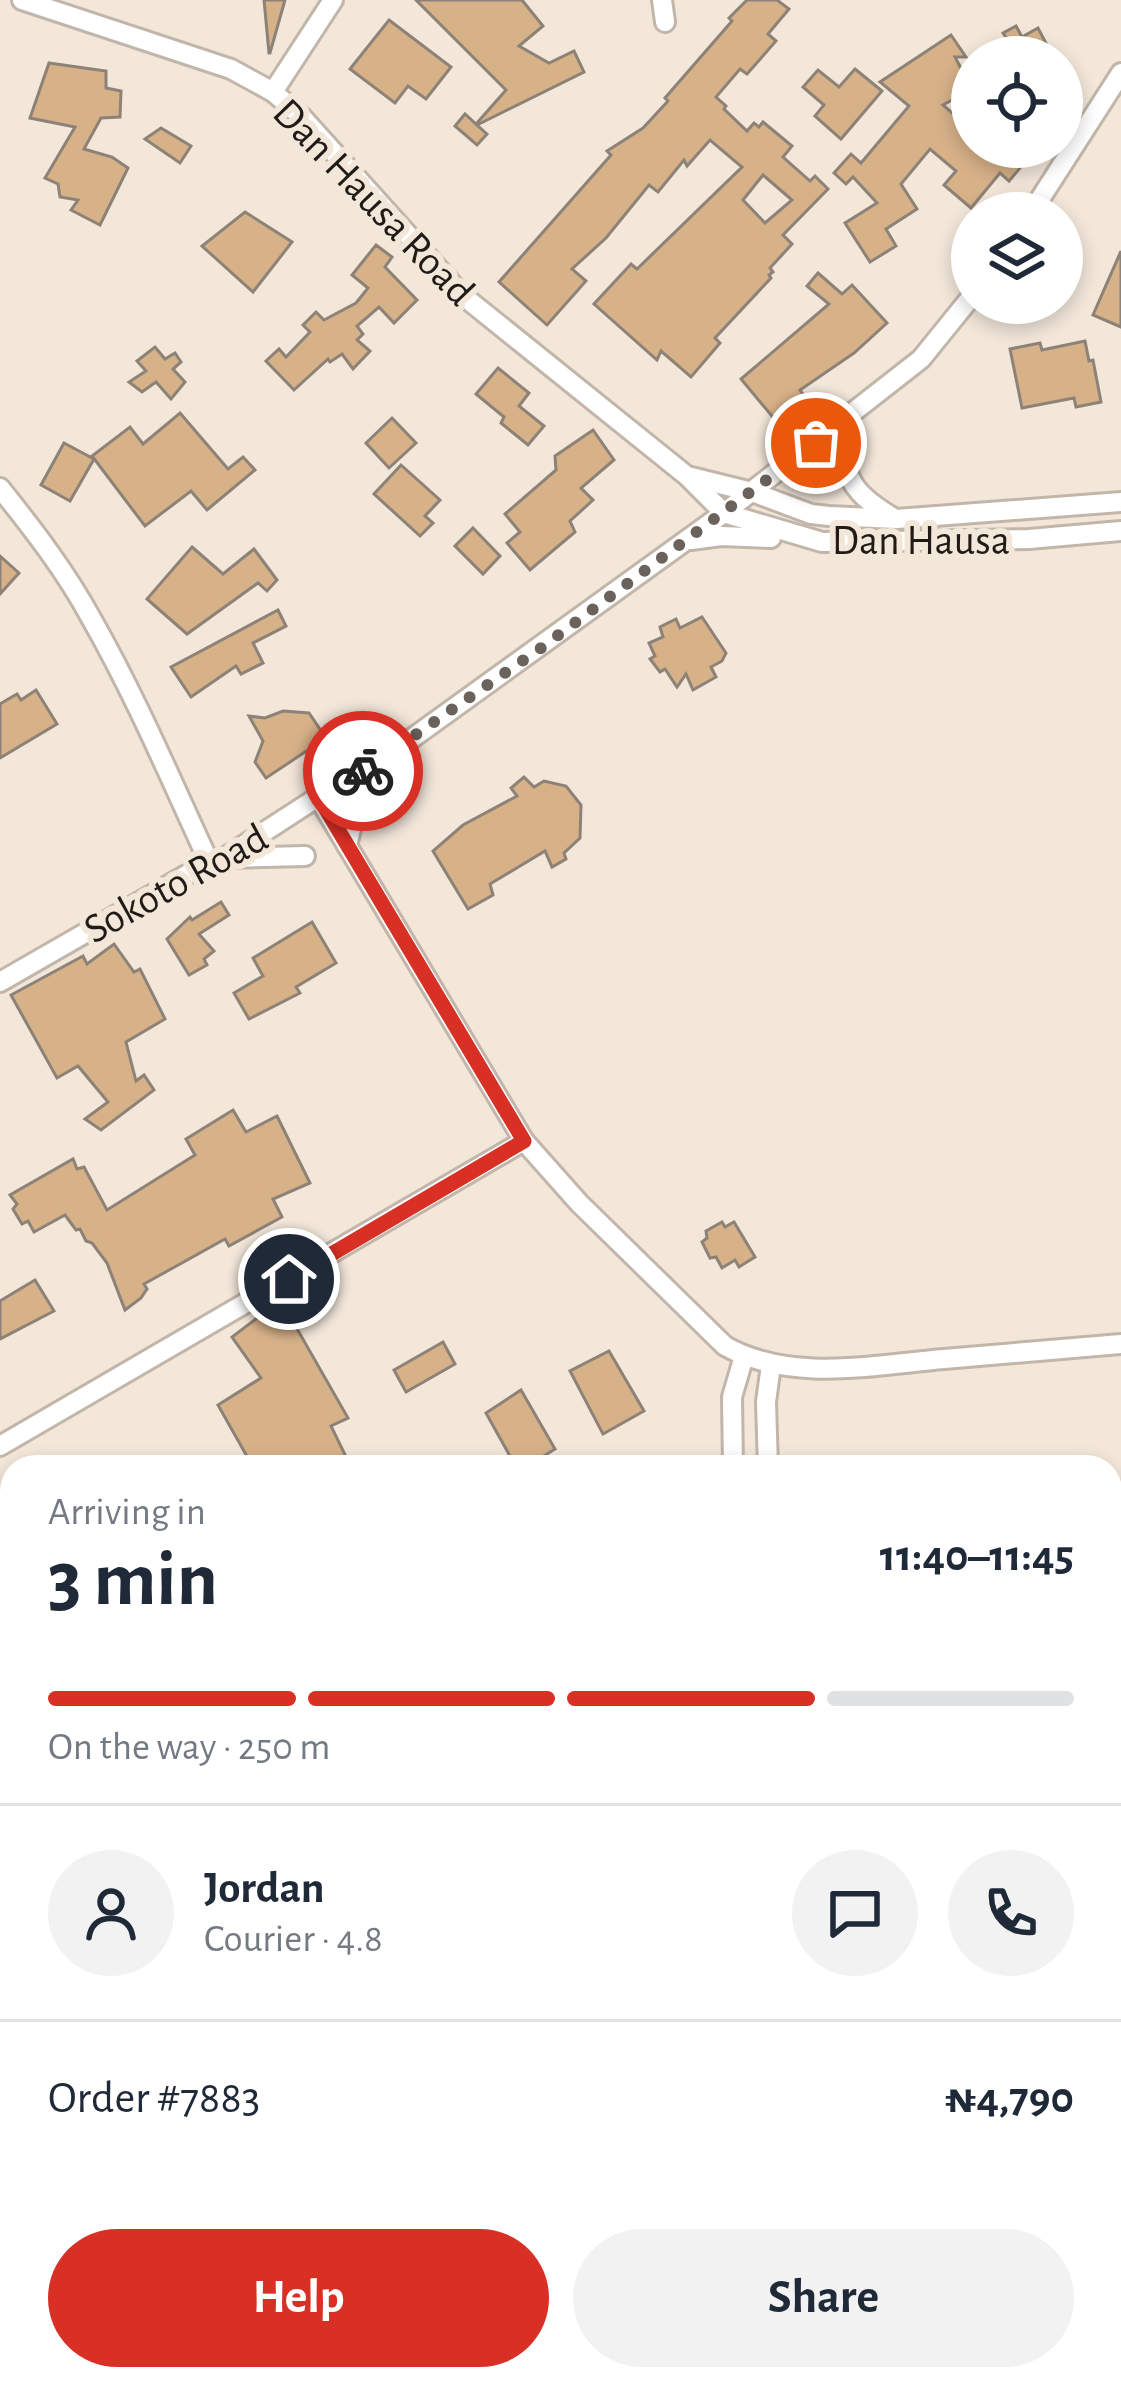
<!DOCTYPE html>
<html lang="en">
<head>
<meta charset="utf-8">
<style>
  body { margin:0; font-family:"Alegreya Sans",sans-serif; background:#f2f2f3; color:#1f2937; height:100vh; display:flex; flex-direction:column; font-size:45px; white-space:nowrap }
  * { box-sizing:border-box; margin:0 }
  p { font-size:39px; color:#747a83 }
  .icon { flex:none; width:66px; height:66px; fill:none; stroke:currentColor; stroke-width:2; stroke-linecap:round; stroke-linejoin:round }
  .map { position:relative; flex:1; overflow:hidden }
  .side { position:absolute; left:0px; top:1455px; width:1122px; height:936px; display:flex; flex-direction:column; background:#fff; border-radius:36px 36px 0 0; box-shadow:0 6px 18px #0003 }
  .side>* { flex:none }
  .fabs { position:absolute; left:951px; top:36px; display:grid; gap:24px }
  .fabs a { display:grid; place-items:center; width:132px; height:132px; border-radius:50%; background:#fff; box-shadow:0 6px 18px #0003; font-size:60px }
  .pin { position:absolute; display:grid; place-items:center; width:102px; height:102px; color:#fff; margin:-51px; border:6px solid #fff; border-radius:50%; box-shadow:0 3px 12px #0007 }
  .courier { position:absolute; display:grid; place-items:center; width:120px; height:120px; margin:-60px; border:9px solid #d93025; border-radius:50%; background:#fff; color:#222; box-shadow:0 3px 15px #0007 }
  .headline em { font-style:normal; font-weight:700 }
  .headline div { display:flex; flex-direction:column-reverse }
  .headline { display:flex; align-items:center; justify-content:space-between; height:204px; padding:0 48px }
  h1 { font-size:78px; font-weight:700; line-height:90px }
  .bar { display:grid; grid-template-columns:repeat(4,1fr); gap:18px 12px; align-content:center; height:144px; padding:0 48px }
  .bar i { height:15px; border-radius:9px; background:#e0e1e3 }
  .bar .selected { background:#d93025 }
  .bar p { grid-column:span 4 }
  .line { display:flex; align-items:center; gap:30px; padding:0 48px; border-top:3px solid #e0e1e3 }
  .line div { flex:1 }
  .round { display:grid; place-items:center; flex:none; width:126px; height:126px; border-radius:63px; background:#f2f2f3 }
  .action { display:flex; gap:24px; margin-top:auto; padding:24px 48px }
  .action a { flex:1; height:138px; border-radius:72px; background:#d93025; color:#fff; font-size:48px; font-weight:700; line-height:138px; text-align:center }
  .action a+a { background:#f2f2f3; color:#1f2937 }
  .map>svg:first-child { display:block }
  .building { fill:#d7b188; stroke:#8d8277; stroke-width:3; fill-rule:evenodd }
  .lines { fill:none; stroke-linecap:round; stroke-linejoin:round }
  .minor-casing { stroke:#c2b6aa; stroke-width:24 }
  .major-casing { stroke:#c2b6aa; stroke-width:30 }
  .highway-casing { stroke:#c2b6aa; stroke-width:33 }
  .minor { stroke:#fff; stroke-width:18 }
  .major { stroke:#fff; stroke-width:24 }
  .highway { stroke:#fff; stroke-width:27 }
  .done { stroke:#6a625b; stroke-width:12; stroke-dasharray:0 21.6 }
  .route { stroke:#d93025; stroke-width:15 }
  .labels { text-anchor:middle; stroke-width:12; stroke-linejoin:round; paint-order:stroke }
  .street-label { font-size:42px; fill:#201b17; stroke:#f3e7da }
</style>
</head>
<body>
<div class="map">
<svg width="1121" height="2391" viewBox="0 0 1121 2391">
  <rect width="100%" height="100%" fill="#f3e7da"/>
  <g class="building">
    <path d="M264 0H285L270 53H269Z"/>
    <path d="M416 0H522L543 26 519 46 549 63 574 51 584 72 477 125 487 134 477 145 455 126 465 114 476 124 506 90Z"/>
    <path d="M747 0H777L789 9 768 34 776 41 747 74 740 69 716 97 726 106 724 109 747 131 754 123 759 127 763 122 792 146 783 157 810 181 815 176 828 189 783 235 792 244 770 268 773 272 769 275 771 278 715 338 720 343 691 377 661 351 657 360 594 304 631 264 637 269 742 167 710 140 687 166 684 160 658 192 649 185 606 238 572 269 586 281 547 325 499 282 611 155 607 151 643 128 668 101 665 98 732 21 729 18ZM763 175 792 200 765 223 743 200Z"/>
    <path d="M389 20 451 67 426 99 408 86 395 103 350 69Z"/>
    <path d="M1016 26 1022 37 1038 28 1050 51 1039 57H976L1007 39 1003 33Z"/>
    <path d="M951 35 966 57H955L972 89 943 105 972 130V147H1038L1009 181 1000 173 971 208 944 185 956 171 930 149 901 184 917 209 886 229 896 246 870 262 845 223 877 203 853 177 846 184 834 173 851 154 861 163 909 106 880 82Z"/>
    <path d="M49 63 106 71V88L121 91 120 117 101 118 84 149 112 157 128 168 100 225 71 210 78 200 60 197 58 184 45 178 75 127 30 118Z"/>
    <path d="M855 69 882 91 841 139 815 116 824 105 803 87 818 70 839 87Z"/>
    <path d="M161 128 191 146 180 163 145 139Z"/>
    <path d="M245 212 292 242 253 292 202 246Z"/>
    <path d="M376 245 392 257 385 267 417 300 394 323 379 307 357 326 363 334 357 340 370 351 353 369 342 354 330 362 328 359 294 390 266 361 279 349 286 357 310 332 303 325 316 312 324 320 356 303 368 288 352 275Z"/>
    <path d="M1121 251V327L1093 315Z"/>
    <path d="M818 273 842 294 852 285 887 323 854 353 800 390 805 397 776 421 741 379 829 304 807 286Z"/>
    <path d="M1085 341 1089 361 1093 360 1101 402 1076 407 1074 398 1022 408 1010 349 1040 343 1042 350Z"/>
    <path d="M155 347 165 359 175 353 181 362 173 369 185 382 171 399 156 382 142 392 129 382 146 371 137 361Z"/>
    <path d="M498 368 529 393 519 406 544 426 528 445 501 423 504 417 476 394Z"/>
    <path d="M180 413 228 469 243 457 255 470 207 510 191 491 145 526 92 456 130 427 143 444Z"/>
    <path d="M392 418 416 443 389 468 366 443Z"/>
    <path d="M593 430 614 460 581 488 593 500 570 521 575 532 530 570 507 543 520 532 505 514 556 470 555 456Z"/>
    <path d="M64 443 94 459 70 501 41 485Z"/>
    <path d="M401 465 440 500 425 516 433 523 420 536 374 494Z"/>
    <path d="M473 528 500 556 483 574 455 546Z"/>
    <path d="M192 547 223 574 254 549 277 580 267 591 258 583 187 634 147 599Z"/>
    <path d="M0 556 19 573 0 594Z"/>
    <path d="M278 610 286 626 253 643 263 663 241 674 236 666 191 697 171 667Z"/>
    <path d="M702 617 726 653 722 661 711 667 716 677 693 690 686 674 677 687 665 669 660 672 650 659 655 656 649 643 663 637 660 627 676 619 680 628Z"/>
    <path d="M36 690 57 724 0 758V704L17 694 21 700Z"/>
    <path d="M283 711 309 713 326 738 266 778 255 762 263 741 249 716 265 718Z"/>
    <path d="M524 777 534 787 544 781 566 786 581 805 580 838 564 853 566 859 552 867 545 851 490 884 493 895 468 909 433 851 463 825 517 796 511 788Z"/>
    <path d="M221 902 229 915 199 934 214 951 204 959 207 965 189 975 167 939 190 917 192 920Z"/>
    <path d="M312 922 336 963 296 987 300 993 249 1019 234 993 263 976 253 958Z"/>
    <path d="M114 944 134 972 140 969 165 1019 126 1042 136 1081 144 1075 154 1090 101 1130 85 1119 108 1102 78 1066 57 1078 11 995 83 956 87 964Z"/>
    <path d="M233 1110 246 1132 277 1116 310 1183 273 1199 282 1217 229 1246 225 1239 144 1284 147 1289 141 1298 125 1310 107 1263 92 1243 86 1241 80 1229 76 1230 65 1215 34 1232 28 1221 22 1224 13 1209 17 1204 10 1195 73 1159 77 1169 84 1167 107 1210 195 1155 186 1139Z"/>
    <path d="M722 1222 725 1227 734 1222 755 1257 739 1267 735 1260 722 1268 716 1257 710 1258 702 1242 707 1238 706 1231Z"/>
    <path d="M35 1280 54 1311 0 1339V1301Z"/>
    <path d="M284 1306 348 1418 331 1426 351 1467H253L218 1405 261 1378 232 1337 261 1315Z"/>
    <path d="M443 1342 455 1364 406 1392 394 1370Z"/>
    <path d="M609 1351 644 1411 603 1434 570 1371Z"/>
    <path d="M521 1390 555 1449 526 1467H516L486 1413Z"/>
  </g>
  <g class="lines">
    <defs>
      <g id="minor">
        <path d="M22 0 231 69 273 92 301 116 462 295 687 476 724 513 822 542 1029 539 1121 531"/>
        <path d="M662 0 665 22"/>
        <path d="M273 92 333 0"/>
        <path d="M1031 213 1121 73"/>
        <path d="M847 419C840 471 846 489 892 517"/>
        <path d="M691 477 752 492 811 514 829 516 896 519 1121 502"/>
        <path d="M0 488C33 529 66 572 91 618 136 697 171 780 209 862"/>
        <path d="M691 540 721 536 771 538"/>
        <path d="M318 797 524 1141 579 1203 725 1346C791 1383 873 1365 944 1359 1003 1354 1062 1349 1121 1344"/>
        <path d="M347 846 355 812 381 762"/>
        <path d="M228 858 305 856"/>
        <path d="M0 982 209 862 224 858 318 797 382 760 724 513 921 359 972 296"/>
        <path d="M0 1446 524 1141"/>
        <path d="M733 1467 732 1397 744 1356"/>
        <path d="M768 1467 766 1402 771 1365"/>
        <path d="M0 1811 12 1808"/>
        <path d="M1110 1971H1121"/>
        <path d="M1110 2010 1121 2009"/>
        <path d="M300 2379 348 2391"/>
        <path d="M464 2379V2391"/>
        <path d="M637 2379 650 2391"/>
        <path d="M79 2391 85 2379"/>
        <path d="M190 2391 192 2379"/>
        <path d="M563 2391V2379"/>
        <path d="M913 2391V2379"/>
      </g>
      <g id="major">
        <path d="M0 2172H12"/>
        <path d="M0 2250H12"/>
      </g>
      <g id="highway">
        <path d="M0 2206H12"/>
        <path d="M0 2228H12"/>
        <path d="M1110 2234H1121"/>
        <path d="M1110 2268 1121 2269"/>
      </g>
    </defs>
    <use href="#minor" class="minor-casing"/>
    <use href="#major" class="major-casing"/>
    <use href="#highway" class="highway-casing"/>
    <use href="#minor" class="minor"/>
    <use href="#major" class="major"/>
    <use href="#highway" class="highway"/>
  </g>
  <g class="lines">
    <path class="done" d="M363 771 541 648 816 443"/>
    <path class="route" d="M289 1279 524 1141 318 796 363 771"/>
  </g>
  <g class="labels">
    <g class="street-label">
      <text transform="translate(375 201) rotate(46)" y="15">Dan Hausa Road</text>
      <text x="921" y="554">Dan Hausa</text>
      <text transform="translate(175 882) rotate(-29)" y="15">Sokoto Road</text>
    </g>
  </g>
</svg>
<div class="fabs">
<a><svg class="icon" aria-label="locate" viewBox="0 0 24 24"><circle cx="12" cy="12" r="6"/><path d="M12 2v4M12 18v4M2 12h4M18 12h4"/></svg></a>
<a><svg class="icon" aria-label="layers" viewBox="0 0 24 24"><path d="M12 4l9 5-9 5-9-5zM3 14l9 5 9-5"/></svg></a>
</div>
<div class="pin" style="left:816px;top:443px;background:#ea580c"><svg class="icon" aria-label="bag" viewBox="0 0 24 24"><path d="M5 8h14l-1 12H6zM9 8a3 3 0 0 1 6 0"/></svg></div>
<div class="pin" style="left:289px;top:1279px;background:#1f2937"><svg class="icon" aria-label="home" viewBox="0 0 24 24"><path d="M3 11l9-7 9 7M6 9v11h12V9"/></svg></div>
<div class="courier" style="left:363px;top:771px"><svg class="icon" aria-label="bike" viewBox="0 0 24 24"><circle cx="6" cy="16" r="4"/><circle cx="18" cy="16" r="4"/><path d="M6 16l4-8h5l3 8M10 8l3 8H6M13 5h3"/></svg></div>
<section class="side">
<div class="headline"><div><h1>3 min</h1><p>Arriving in</p></div><em>11:40–11:45</em></div>
<div class="bar"><i class="selected"></i><i class="selected"></i><i class="selected"></i><i></i><p>On the way · 250 m</p></div>
<div class="line" style="height:216px"><a class="round"><svg class="icon" aria-label="person" viewBox="0 0 24 24"><circle cx="12" cy="8" r="4"/><path d="M4 21q1-7 8-7t8 7"/></svg></a><div><b>Jordan</b><p>Courier · 4.8</p></div><a class="round"><svg class="icon" aria-label="chat" viewBox="0 0 24 24"><path d="M4 5h16v11H9l-5 4z"/></svg></a><a class="round"><svg class="icon" aria-label="phone" viewBox="0 0 24 24"><path d="M5 4h4l2 5-3 2q2 4 5 5l2-3 5 2v4C11 20 4 13 5 4z"/></svg></a></div>
<div class="line" style="height:156px"><div>Order #7883</div><b>₦4,790</b></div>
<div class="action"><a>Help</a><a>Share</a></div>
</section>
</div>
</body>
</html>
